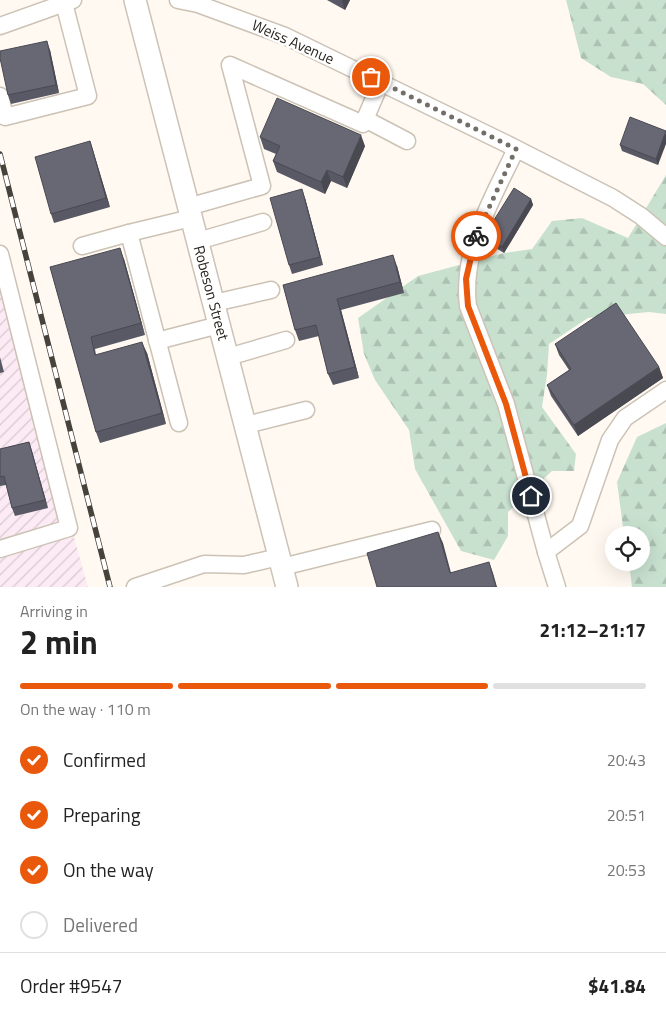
<!DOCTYPE html>
<html lang="en">
<head>
<meta charset="utf-8">
<style>
  body { margin:0; font-family:"Titillium Web",sans-serif; background:#f2f2f2; color:#222; height:100vh; display:flex; flex-direction:column; font-size:19px; white-space:nowrap }
  * { box-sizing:border-box; margin:0 }
  p { font-size:16px; color:#767676 }
  .icon { flex:none; width:28px; height:28px; fill:none; stroke:currentColor; stroke-width:2; stroke-linecap:round; stroke-linejoin:round }
  .map { position:relative; height:587px; overflow:hidden }
  .drawer { display:flex; flex-direction:column; background:#fff; flex:1 }
  .drawer>* { flex:none }
  .tools { position:absolute; left:605px; top:526px; display:grid; gap:10px }
  .tools a { display:grid; place-items:center; width:45px; height:45px; border-radius:50%; background:#fff; box-shadow:0 5px 20px #0002; font-size:25px }
  .pin { position:absolute; display:grid; place-items:center; width:42px; height:42px; color:#fff; margin:-21px; border:2px solid #fff; border-radius:50%; box-shadow:0 1px 5px #0007 }
  .courier { position:absolute; display:grid; place-items:center; width:50px; height:50px; margin:-25px; border:4px solid #ea580c; border-radius:50%; background:#fff; color:#222; box-shadow:0 1px 6px #0007 }
  .summary em { font-style:normal; font-weight:700 }
  .summary div { display:flex; flex-direction:column-reverse }
  .summary { display:flex; align-items:center; justify-content:space-between; height:85px; padding:0 20px }
  h1 { font-size:32px; font-weight:700; line-height:38px }
  .bar { display:grid; grid-template-columns:repeat(4,1fr); gap:8px 5px; align-content:center; height:60px; padding:0 20px }
  .bar i { height:6px; border-radius:4px; background:#e0e0e0 }
  .bar .current { background:#ea580c }
  .bar p { grid-column:span 4 }
  .line { display:flex; align-items:center; gap:12px; padding:0 20px; border-top:1px solid #e0e0e0 }
  .line div { flex:1 }
  ol { padding:0 20px; list-style:none }
  li { display:flex; align-items:center; gap:15px; height:55px }
  li p { margin-inline-start:auto }
  li .icon { padding:5px; border-radius:50%; background:#ea580c; color:#fff; stroke-width:4 }
  li:last-child { color:#767676 }
  li i { width:28px; height:28px; border:2px solid #e0e0e0; border-radius:50% }
  .map>svg:first-child { display:block }
  .industrial { fill:url(#industrial-furrows) }
  .forest { fill:url(#forest-firs) }
  .lines { fill:none; stroke-linecap:round; stroke-linejoin:round }
  .minor-casing { stroke:#ccc2b5; stroke-width:19 }
  .major-casing { stroke:#ccc2b5; stroke-width:24 }
  .minor { stroke:#fff; stroke-width:16 }
  .major { stroke:#fff; stroke-width:21 }
  .rail-casing { stroke:#46423c; stroke-width:5.5 }
  .rail { stroke:#fff; stroke-width:4; stroke-dasharray:11; stroke-linecap:butt }
  .wall { fill:#595965 }
  .shaded-wall { fill:#494952 }
  .building { fill:#686875; stroke:#494952 }
  .done { stroke:#736f68; stroke-width:5; stroke-dasharray:0 9 }
  .route { stroke:#ea580c; stroke-width:6 }
  .labels { text-anchor:middle; stroke-width:5; stroke-linejoin:round; paint-order:stroke }
  .street-label { font-size:15px; fill:#28241f; stroke:#fff }
</style>
</head>
<body>
<div class="map">
<svg width="666" height="587" viewBox="0 0 666 587">
  <defs>
    <pattern id="industrial-furrows" width="10" height="10" patternUnits="userSpaceOnUse" patternTransform="scale(1.25)"><rect width="10" height="10" fill="#fceaf4"/><path d="M-1 1l2-2M0 10L10 0M9 11l2-2" fill="none" stroke="#d8c9d1"/></pattern>
    <pattern id="forest-firs" width="22" height="20" patternUnits="userSpaceOnUse" patternTransform="scale(1.25)"><rect width="22" height="20" fill="#c8e1cf"/><path d="M5 1l3.5 6h-7zM16 11l3.5 6h-7z" fill="#acc1b1"/></pattern>
  </defs>
  <rect width="100%" height="100%" fill="#fff9f1"/>
  <path class="industrial" d="M0 276 88 587H0Z"/>
  <g class="forest">
    <path d="M566 0H666V105L643 84 611 77 581 58Z"/>
    <path d="M666 175V314L649 312 588 318 549 344 547 375 542 407 576 454 574 471H552L508 512V536L494 560 461 551 415 469 409 430 375 380 364 354 358 318 418 276 504 253 532 249 552 221 582 218 628 238Z"/>
    <path d="M666 423V587H632L629 563 641 562V535H624L617 482 637 437Z"/>
  </g>
  <g class="lines">
    <defs>
      <g id="minor">
        <path d="M178 0 198 4 285 36 509 145 613 198 641 216 666 237"/>
        <path d="M0 26 73 0"/>
        <path d="M0 96 5 117 88 96 64 3"/>
        <path d="M365 119 407 141"/>
        <path d="M516 149C493 198 461 249 468 306L506 404 546 552 557 587"/>
        <path d="M188 207 262 186 230 65 363 124 381 82"/>
        <path d="M129 233 191 218"/>
        <path d="M198 241 263 222"/>
        <path d="M82 246 129 233 179 423"/>
        <path d="M0 254 69 528 0 549"/>
        <path d="M214 303 271 290"/>
        <path d="M157 341 219 325"/>
        <path d="M228 357 286 340"/>
        <path d="M246 425 306 410"/>
        <path d="M546 552 580 526 610 440 625 418 666 390"/>
        <path d="M282 567 432 530"/>
        <path d="M135 587 204 564 244 565 279 557"/>
      </g>
      <path id="major" d="M135 0 287 587"/>
    </defs>
    <use href="#minor" class="minor-casing"/>
    <use href="#major" class="major-casing"/>
    <use href="#minor" class="minor"/>
    <use href="#major" class="major"/>
    <defs>
      <path id="rail" d="M0 154 110 587"/>
    </defs>
    <use href="#rail" class="rail-casing"/>
    <use href="#rail" class="rail"/>
  </g>
  <g class="wall">
    <path d="M327 0H350L345 10Z"/>
    <path d="M50 50 59 93 11 104 8 95Z"/>
    <path d="M666 131 658 165 622 151 620 145Z"/>
    <path d="M260 137 365 146 347 188 331 181 325 194 277 172 273 161 276 154 264 149Z"/>
    <path d="M90 141 110 207 54 223 51 214Z"/>
    <path d="M305 198 323 265 292 274 289 265Z"/>
    <path d="M531 199 533 205 504 253 486 242 484 236Z"/>
    <path d="M124 259 145 335 95 349 96 355 147 353 166 424 100 443 96 432 50 267Z"/>
    <path d="M397 266 404 293 341 310 359 378 333 385 328 374 319 336 299 341 295 330 283 285Z"/>
    <path d="M555 344 659 367 663 378 578 436 551 396 547 385 569 370 559 355Z"/>
    <path d="M0 357 4 372 0 373Z"/>
    <path d="M29 442 48 508 15 516 12 508 6 485 0 486V449Z"/>
  </g>
  <g class="shaded-wall">
    <path d="M342 0H350L345 10 342 1Z"/>
    <path d="M47 41 50 50 59 93 56 85Z"/>
    <path d="M666 132V144L658 165 656 159Z"/>
    <path d="M361 135 365 146 347 188 343 177Z"/>
    <path d="M90 141 93 150 110 207 106 198Z"/>
    <path d="M327 170 331 181 325 194 321 182Z"/>
    <path d="M302 189 305 198 323 265 320 257Z"/>
    <path d="M531 199 533 205 504 253 502 247Z"/>
    <path d="M120 248 124 259 145 335 141 323Z"/>
    <path d="M393 255 397 266 404 293 400 282Z"/>
    <path d="M337 299 341 310 359 378 355 367Z"/>
    <path d="M142 342 147 353 166 424 162 413Z"/>
    <path d="M659 367 663 378 578 436 574 425Z"/>
    <path d="M29 442 32 451 48 508 45 500Z"/>
    <path d="M438 532 443 543 454 584 450 573Z"/>
    <path d="M489 562 493 573 497 587H496Z"/>
  </g>
  <g class="building">
    <path d="M47 41 56 85 8 95 0 58V51Z"/>
    <path d="M277 98 361 135 343 177 327 170 321 182 273 161 280 146 260 137Z"/>
    <path d="M630 117 666 131 656 159 620 145Z"/>
    <path d="M90 141 106 198 51 214 35 157Z"/>
    <path d="M514 188 531 199 502 247 484 236Z"/>
    <path d="M302 189 320 257 289 265 270 198Z"/>
    <path d="M120 248 141 323 91 337 95 355 142 342 162 413 96 432 50 267Z"/>
    <path d="M393 255 400 282 337 299 355 367 328 374 316 325 295 330 283 285Z"/>
    <path d="M616 303 659 367 574 425 547 385 571 369 555 344Z"/>
    <path d="M29 442 45 500 12 508 4 476 0 477V449Z"/>
    <path d="M438 532 450 573 489 562 496 587H377L367 553Z"/>
  </g>
  <g class="lines">
    <path class="done" d="M371 77 516 149 476 236"/>
    <path class="route" d="M476 236 466 279 468 306 506 404 531 496"/>
  </g>
  <g class="labels">
    <g class="street-label">
      <text transform="translate(293 42) rotate(24)" y="5">Weiss Avenue</text>
      <text transform="translate(211 293) rotate(75)" y="5">Robeson Street</text>
    </g>
  </g>
</svg>
<div class="tools">
<a><svg class="icon" aria-label="locate" viewBox="0 0 24 24"><circle cx="12" cy="12" r="6"/><path d="M12 2v4M12 18v4M2 12h4M18 12h4"/></svg></a>
</div>
<div class="pin" style="left:371px;top:77px;background:#ea580c"><svg class="icon" aria-label="bag" viewBox="0 0 24 24"><path d="M5 8h14l-1 12H6zM9 8a3 3 0 0 1 6 0"/></svg></div>
<div class="pin" style="left:531px;top:496px;background:#1f2937"><svg class="icon" aria-label="home" viewBox="0 0 24 24"><path d="M3 11l9-7 9 7M6 9v11h12V9"/></svg></div>
<div class="courier" style="left:476px;top:236px"><svg class="icon" aria-label="bike" viewBox="0 0 24 24"><circle cx="6" cy="16" r="4"/><circle cx="18" cy="16" r="4"/><path d="M6 16l4-8h5l3 8M10 8l3 8H6M13 5h3"/></svg></div>
</div>
<section class="drawer">
<div class="summary"><div><h1>2 min</h1><p>Arriving in</p></div><em>21:12–21:17</em></div>
<div class="bar"><i class="current"></i><i class="current"></i><i class="current"></i><i></i><p>On the way · 110 m</p></div>
<ol>
<li><svg class="icon" aria-label="check" viewBox="0 0 24 24"><path d="M5 12l5 5 9-10"/></svg>Confirmed<p>20:43</p></li>
<li><svg class="icon" aria-label="check" viewBox="0 0 24 24"><path d="M5 12l5 5 9-10"/></svg>Preparing<p>20:51</p></li>
<li><svg class="icon" aria-label="check" viewBox="0 0 24 24"><path d="M5 12l5 5 9-10"/></svg>On the way<p>20:53</p></li>
<li><i></i>Delivered</li>
</ol>
<div class="line" style="height:65px"><div>Order #9547</div><b>$41.84</b></div>
</section>
</body>
</html>
